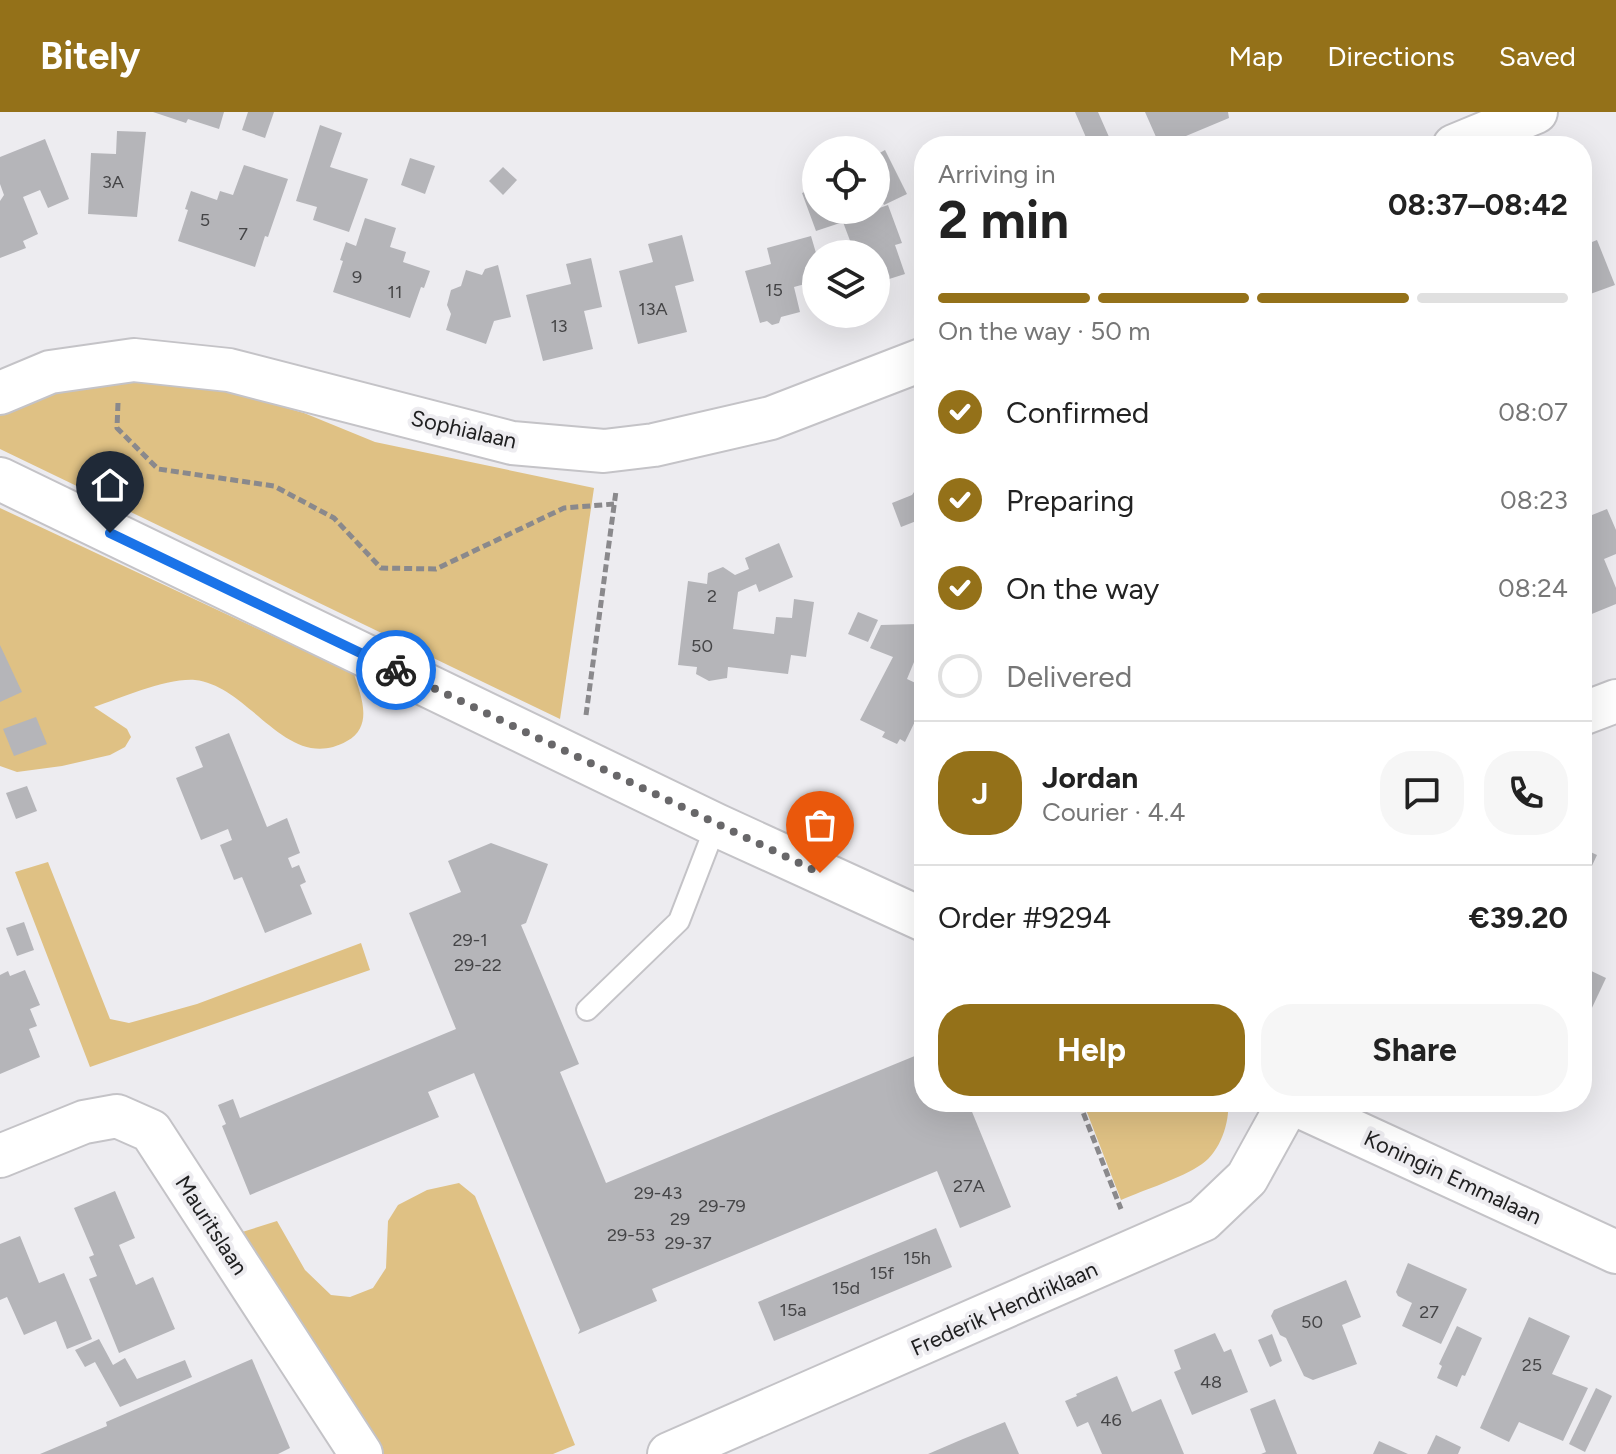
<!DOCTYPE html>
<html lang="en">
<head>
<meta charset="utf-8">
<style>
  body { margin:0; font-family:Figtree,sans-serif; background:#f6f6f6; color:#222; height:100vh; display:flex; flex-direction:column; font-size:30px; white-space:nowrap }
  * { box-sizing:border-box; margin:0 }
  p { font-size:26px; color:#767676 }
  .icon { flex:none; width:44px; height:44px; fill:none; stroke:currentColor; stroke-width:2; stroke-linecap:round; stroke-linejoin:round }
  .map { position:relative; flex:1; overflow:hidden }
  .details { position:absolute; left:914px; top:24px; width:678px; height:976px; display:flex; flex-direction:column; background:#fff; border-radius:32px; box-shadow:0 8px 32px #0002 }
  .details>* { flex:none }
  .controls { position:absolute; left:802px; top:24px; display:grid; gap:16px }
  .controls a { display:grid; place-items:center; width:88px; height:88px; border-radius:50%; background:#fff; box-shadow:0 8px 32px #0002; font-size:40px }
  .pin { position:absolute; display:grid; place-items:center; width:68px; height:68px; color:#fff; margin:-82px -34px; border-radius:50% 50% 50% 0; rotate:-45deg; box-shadow:0 0 8px #0007 }
  .pin .icon { rotate:45deg }
  .courier { position:absolute; display:grid; place-items:center; width:80px; height:80px; margin:-40px; border:6px solid #1a73e8; border-radius:50%; background:#fff; color:#222; box-shadow:0 2px 10px #0007 }
  .summary em { font-style:normal; font-weight:700 }
  .summary div { display:flex; flex-direction:column-reverse }
  .summary { display:flex; align-items:center; justify-content:space-between; height:136px; padding:0 24px }
  h1 { font-size:52px; font-weight:700; line-height:60px }
  .bar { display:grid; grid-template-columns:repeat(4,1fr); gap:12px 8px; align-content:center; height:96px; padding:0 24px }
  .bar i { height:10px; border-radius:6px; background:#e0e0e0 }
  .bar .active { background:#947119 }
  .bar p { grid-column:span 4 }
  .line { display:flex; align-items:center; gap:20px; padding:0 24px; border-top:2px solid #e0e0e0 }
  .line div { flex:1 }
  .round { display:grid; place-items:center; flex:none; width:84px; height:84px; border-radius:32px; background:#f6f6f6 }
  ol { padding:0 24px; list-style:none }
  li { display:flex; align-items:center; gap:24px; height:88px }
  li p { margin-inline-start:auto }
  li .icon { padding:8px; border-radius:50%; background:#947119; color:#fff; stroke-width:4 }
  li:last-child { color:#767676 }
  li i { width:44px; height:44px; border:4px solid #e0e0e0; border-radius:50% }
  .primary-button { display:flex; gap:16px; margin-top:auto; padding:16px 24px }
  .primary-button a { flex:1; height:92px; border-radius:32px; background:#947119; color:#fff; font-size:32px; font-weight:700; line-height:92px; text-align:center }
  .primary-button a+a { background:#f6f6f6; color:#222 }
  header { display:flex; align-items:center; gap:48px; box-sizing:border-box; height:112px; padding:0 40px; background:#947119; color:#fff }
  header strong { font-size:38px }
  nav { display:flex; gap:44px; margin-inline-start:auto; font-size:28px }
  .map>svg:first-child { display:block }
  .green { fill:#dfc184 }
  .building { fill:#b5b5b9 }
  .lines { fill:none; stroke-linecap:round; stroke-linejoin:round }
  .service-casing { stroke:#c4c3c7; stroke-width:24 }
  .minor-casing { stroke:#c4c3c7; stroke-width:46 }
  .path { stroke:#8a898c; stroke-width:5; stroke-dasharray:8 4; stroke-linecap:butt }
  .service { stroke:#fff; stroke-width:20 }
  .minor { stroke:#fff; stroke-width:42 }
  .done { stroke:#686769; stroke-width:8; stroke-dasharray:0 14.4 }
  .route { stroke:#1a73e8; stroke-width:10 }
  .labels { text-anchor:middle; stroke-width:8; stroke-linejoin:round; paint-order:stroke }
  .number-label { font-size:18px; fill:#454547 }
  .street-label { font-size:22px; fill:#202021; stroke:#edecf0 }
</style>
</head>
<body>
<header>
<strong>Bitely</strong>
<nav><a>Map</a><a>Directions</a><a>Saved</a></nav>
</header>
<div class="map">
<svg width="1616" height="1342" viewBox="0 0 1616 1342">
  <rect width="100%" height="100%" fill="#edecf0"/>
  <g class="green">
    <path d="M137 268 220 277 304 301 375 330 594 376 560 607 0 337V295L49 279Z"/>
    <path d="M0 396 354 562C361 584 374 614 347 629 287 663 251 574 195 568 166 566 122 586 94 595L127 617 131 625 125 635 110 643 62 654 17 660 0 654Z"/>
    <path d="M48 750 110 907 129 911 197 892 361 831 370 858 90 955 15 760Z"/>
    <path d="M1083 990H1228C1230 1010 1220 1040 1202 1052 1180 1067 1146 1077 1121 1088Z"/>
    <path d="M459 1071 475 1084 575 1333 553 1342H378L239 1121 277 1109 305 1158 331 1183 350 1185 373 1176 386 1156 388 1109 398 1093 427 1078Z"/>
  </g>
  <g class="building">
    <path d="M153 0H224L219 17 188 7 186 11Z"/>
    <path d="M248 0H274L265 26 242 18Z"/>
    <path d="M1075 0H1098L1113 34H1078L1088 30Z"/>
    <path d="M1145 0H1228L1229 6 1186 24 1190 34H1160Z"/>
    <path d="M320 13 342 21 330 55 368 67 349 120 313 108 317 95 296 89Z"/>
    <path d="M117 19 146 20 137 105 88 102 91 41 116 42Z"/>
    <path d="M45 27 69 87 48 96 40 78 23 85 38 122 23 129 26 136 0 146V89L4 83 0 72V45Z"/>
    <path d="M885 38 907 82 884 93 876 76V43Z"/>
    <path d="M410 46 435 54 425 82 401 73Z"/>
    <path d="M244 53 288 67 268 125 265 124 255 155 178 129 188 98 185 97 191 79 217 88 220 79 233 83Z"/>
    <path d="M503 55 517 68 503 83 489 69Z"/>
    <path d="M816 76V98H861L862 102 888 93 902 131 895 133 905 162 886 168 885 175 876 177V142H855L843 110 816 119 802 81Z"/>
    <path d="M365 106 396 116 390 135 406 140 403 150 430 159 424 176 421 175 410 206 333 180 343 149 340 148 346 130 356 134Z"/>
    <path d="M682 123 694 169 675 174 687 220 638 232 619 159 653 150 648 132Z"/>
    <path d="M811 124 816 141V169L794 175 800 200 781 205 779 211 772 213 767 209 760 211 745 159 771 152 767 136Z"/>
    <path d="M1597 128 1615 173 1582 185V134Z"/>
    <path d="M591 146 602 195 584 199 593 237 543 249 526 183 571 172 566 152Z"/>
    <path d="M498 153 511 205 494 209 486 232 446 218 451 202 447 193 451 178 461 174 466 158 482 163 485 157Z"/>
    <path d="M924 372V406L901 415 892 391 912 383 918 374Z"/>
    <path d="M1607 397 1616 418V442L1604 447 1616 476V492L1582 506V407Z"/>
    <path d="M779 431 793 465 759 480 756 472 738 480 733 517 774 522 776 505 792 506 794 487 814 490 806 545 791 543 788 562 728 555 727 566 709 569 696 562 697 555 678 553 688 469 707 472 708 461 723 455 735 463 749 457 745 446Z"/>
    <path d="M858 500 878 508 868 530 848 522Z"/>
    <path d="M918 512 919 538 907 567 924 575V591L905 630 900 627 897 632 882 625 885 620 860 608 893 545 870 536 881 513Z"/>
    <path d="M0 533 22 580 0 590Z"/>
    <path d="M36 605 47 632 14 644 3 617Z"/>
    <path d="M229 621 267 715 287 706 300 741 288 746 292 756 299 753 306 770 300 773 312 802 265 821 242 765 234 768 220 733 232 728 228 717 201 728 176 666 203 655 195 635Z"/>
    <path d="M27 674 37 699 16 707 6 681Z"/>
    <path d="M491 731 548 752 526 811 521 813 579 952 560 960 606 1071 922 941 924 990H968L1011 1095 960 1116 937 1059 652 1177 657 1189 578 1222 580 1218 474 961 428 980 439 1005 250 1083 222 1014 226 1012 218 993 233 987 240 1006 456 917 409 801 461 780 448 749Z"/>
    <path d="M1582 736 1597 743 1582 775Z"/>
    <path d="M24 810 34 838 17 844 6 816Z"/>
    <path d="M1585 856 1606 866 1582 917V863Z"/>
    <path d="M25 858 40 893 30 897 37 914 29 917 40 945 0 962V863L8 859 10 864Z"/>
    <path d="M115 1079 135 1126 119 1133 136 1173 153 1165 175 1217 119 1241 89 1167 97 1164 89 1145 94 1143 74 1096Z"/>
    <path d="M936 1116 952 1155 774 1229 758 1190Z"/>
    <path d="M20 1124 39 1171 64 1161 92 1227 67 1237 56 1209 24 1223 7 1185 0 1188V1132Z"/>
    <path d="M1408 1151 1467 1177 1441 1232 1402 1214 1412 1191 1398 1184 1396 1180Z"/>
    <path d="M1346 1168 1361 1205 1342 1213 1357 1252 1313 1268 1304 1264 1286 1226 1280 1223 1271 1204 1274 1198Z"/>
    <path d="M1529 1205 1570 1224 1552 1262 1588 1276 1563 1329 1519 1310 1509 1330 1480 1316Z"/>
    <path d="M1457 1214 1482 1226 1465 1264 1462 1263 1457 1275 1437 1266 1442 1254 1439 1252Z"/>
    <path d="M1215 1221 1224 1240 1231 1237 1248 1280 1192 1303 1174 1260 1181 1257 1174 1238Z"/>
    <path d="M1272 1222 1282 1249 1270 1255 1258 1228Z"/>
    <path d="M99 1227 113 1253 125 1246 137 1267 185 1248 192 1265 120 1295 95 1250 85 1255 75 1238Z"/>
    <path d="M252 1247 290 1336 278 1342H40L107 1314 106 1310Z"/>
    <path d="M1117 1264 1132 1300 1161 1287 1184 1342H1102L1088 1310 1077 1315 1065 1289 1077 1284 1076 1282Z"/>
    <path d="M1596 1276 1612 1284 1585 1340 1569 1332Z"/>
    <path d="M1275 1287 1297 1342H1261L1266 1340 1250 1297Z"/>
    <path d="M1005 1310 1019 1342H928L963 1327Z"/>
    <path d="M1436 1323 1461 1335 1458 1342H1427Z"/>
    <path d="M1379 1329 1408 1342H1373Z"/>
  </g>
  <g class="lines">
    <defs>
      <path id="service" d="M587 898 679 809 716 713"/>
      <g id="minor">
        <path d="M1454 34 1536 0"/>
        <path d="M0 281 50 260 134 248 229 258 512 331 604 339 654 333 771 306 924 247"/>
        <path d="M0 367 716 713 924 808"/>
        <path d="M1582 602 1616 589"/>
        <path d="M1290 990 1616 1140"/>
        <path d="M0 1044 84 1010 117 1004 151 1019 361 1342"/>
        <path d="M669 1342 1203 1108 1247 1066 1289 990"/>
      </g>
    </defs>
    <use href="#service" class="service-casing"/>
    <use href="#minor" class="minor-casing"/>
    <g class="path">
      <path d="M118 291 117 316 158 357 274 374 334 406 381 456 436 457 564 396 614 392"/>
      <path d="M586 603 616 379"/>
      <path d="M1079 990 1121 1097"/>
    </g>
    <use href="#service" class="service"/>
    <use href="#minor" class="minor"/>
  </g>
  <g class="lines">
    <path class="done" d="M396 558 820 761"/>
    <path class="route" d="M110 421 396 558"/>
  </g>
  <g class="labels">
    <g class="number-label">
      <text x="113" y="76">3A</text>
      <text x="205" y="114">5</text>
      <text x="243" y="128">7</text>
      <text x="357" y="171">9</text>
      <text x="774" y="184">15</text>
      <text x="395" y="186">11</text>
      <text x="653" y="203">13A</text>
      <text x="559" y="220">13</text>
      <text x="712" y="490">2</text>
      <text x="702" y="540">50</text>
      <text x="470" y="834">29-1</text>
      <text x="478" y="859">29-22</text>
      <text x="969" y="1080">27A</text>
      <text x="658" y="1087">29-43</text>
      <text x="722" y="1100">29-79</text>
      <text x="680" y="1113">29</text>
      <text x="631" y="1129">29-53</text>
      <text x="688" y="1137">29-37</text>
      <text x="917" y="1152">15h</text>
      <text x="882" y="1167">15f</text>
      <text x="846" y="1182">15d</text>
      <text x="793" y="1204">15a</text>
      <text x="1429" y="1206">27</text>
      <text x="1312" y="1216">50</text>
      <text x="1532" y="1259">25</text>
      <text x="1211" y="1276">48</text>
      <text x="1111" y="1314">46</text>
    </g>
    <g class="street-label">
      <text transform="translate(464 317) rotate(13)" y="8">Sophialaan</text>
      <text transform="translate(1453 1065) rotate(25)" y="8">Koningin Emmalaan</text>
      <text transform="translate(212 1113) rotate(57)" y="8">Mauritslaan</text>
      <text transform="translate(1004 1196) rotate(-24)" y="8">Frederik Hendriklaan</text>
    </g>
  </g>
</svg>
<div class="controls">
<a><svg class="icon" aria-label="locate" viewBox="0 0 24 24"><circle cx="12" cy="12" r="6"/><path d="M12 2v4M12 18v4M2 12h4M18 12h4"/></svg></a>
<a><svg class="icon" aria-label="layers" viewBox="0 0 24 24"><path d="M12 4l9 5-9 5-9-5zM3 14l9 5 9-5"/></svg></a>
</div>
<div class="pin" style="left:820px;top:761px;background:#ea580c"><svg class="icon" aria-label="bag" viewBox="0 0 24 24"><path d="M5 8h14l-1 12H6zM9 8a3 3 0 0 1 6 0"/></svg></div>
<div class="pin" style="left:110px;top:421px;background:#1f2937"><svg class="icon" aria-label="home" viewBox="0 0 24 24"><path d="M3 11l9-7 9 7M6 9v11h12V9"/></svg></div>
<div class="courier" style="left:396px;top:558px"><svg class="icon" aria-label="bike" viewBox="0 0 24 24"><circle cx="6" cy="16" r="4"/><circle cx="18" cy="16" r="4"/><path d="M6 16l4-8h5l3 8M10 8l3 8H6M13 5h3"/></svg></div>
<section class="details">
<div class="summary"><div><h1>2 min</h1><p>Arriving in</p></div><em>08:37–08:42</em></div>
<div class="bar"><i class="active"></i><i class="active"></i><i class="active"></i><i></i><p>On the way · 50 m</p></div>
<ol>
<li><svg class="icon" aria-label="check" viewBox="0 0 24 24"><path d="M5 12l5 5 9-10"/></svg>Confirmed<p>08:07</p></li>
<li><svg class="icon" aria-label="check" viewBox="0 0 24 24"><path d="M5 12l5 5 9-10"/></svg>Preparing<p>08:23</p></li>
<li><svg class="icon" aria-label="check" viewBox="0 0 24 24"><path d="M5 12l5 5 9-10"/></svg>On the way<p>08:24</p></li>
<li><i></i>Delivered</li>
</ol>
<div class="line" style="height:144px"><b class="round" style="background:#947119;color:#fff">J</b><div><b>Jordan</b><p>Courier · 4.4</p></div><a class="round"><svg class="icon" aria-label="chat" viewBox="0 0 24 24"><path d="M4 5h16v11H9l-5 4z"/></svg></a><a class="round"><svg class="icon" aria-label="phone" viewBox="0 0 24 24"><path d="M5 4h4l2 5-3 2q2 4 5 5l2-3 5 2v4C11 20 4 13 5 4z"/></svg></a></div>
<div class="line" style="height:104px"><div>Order #9294</div><b>€39.20</b></div>
<div class="primary-button"><a>Help</a><a>Share</a></div>
</section>
</div>
</body>
</html>
